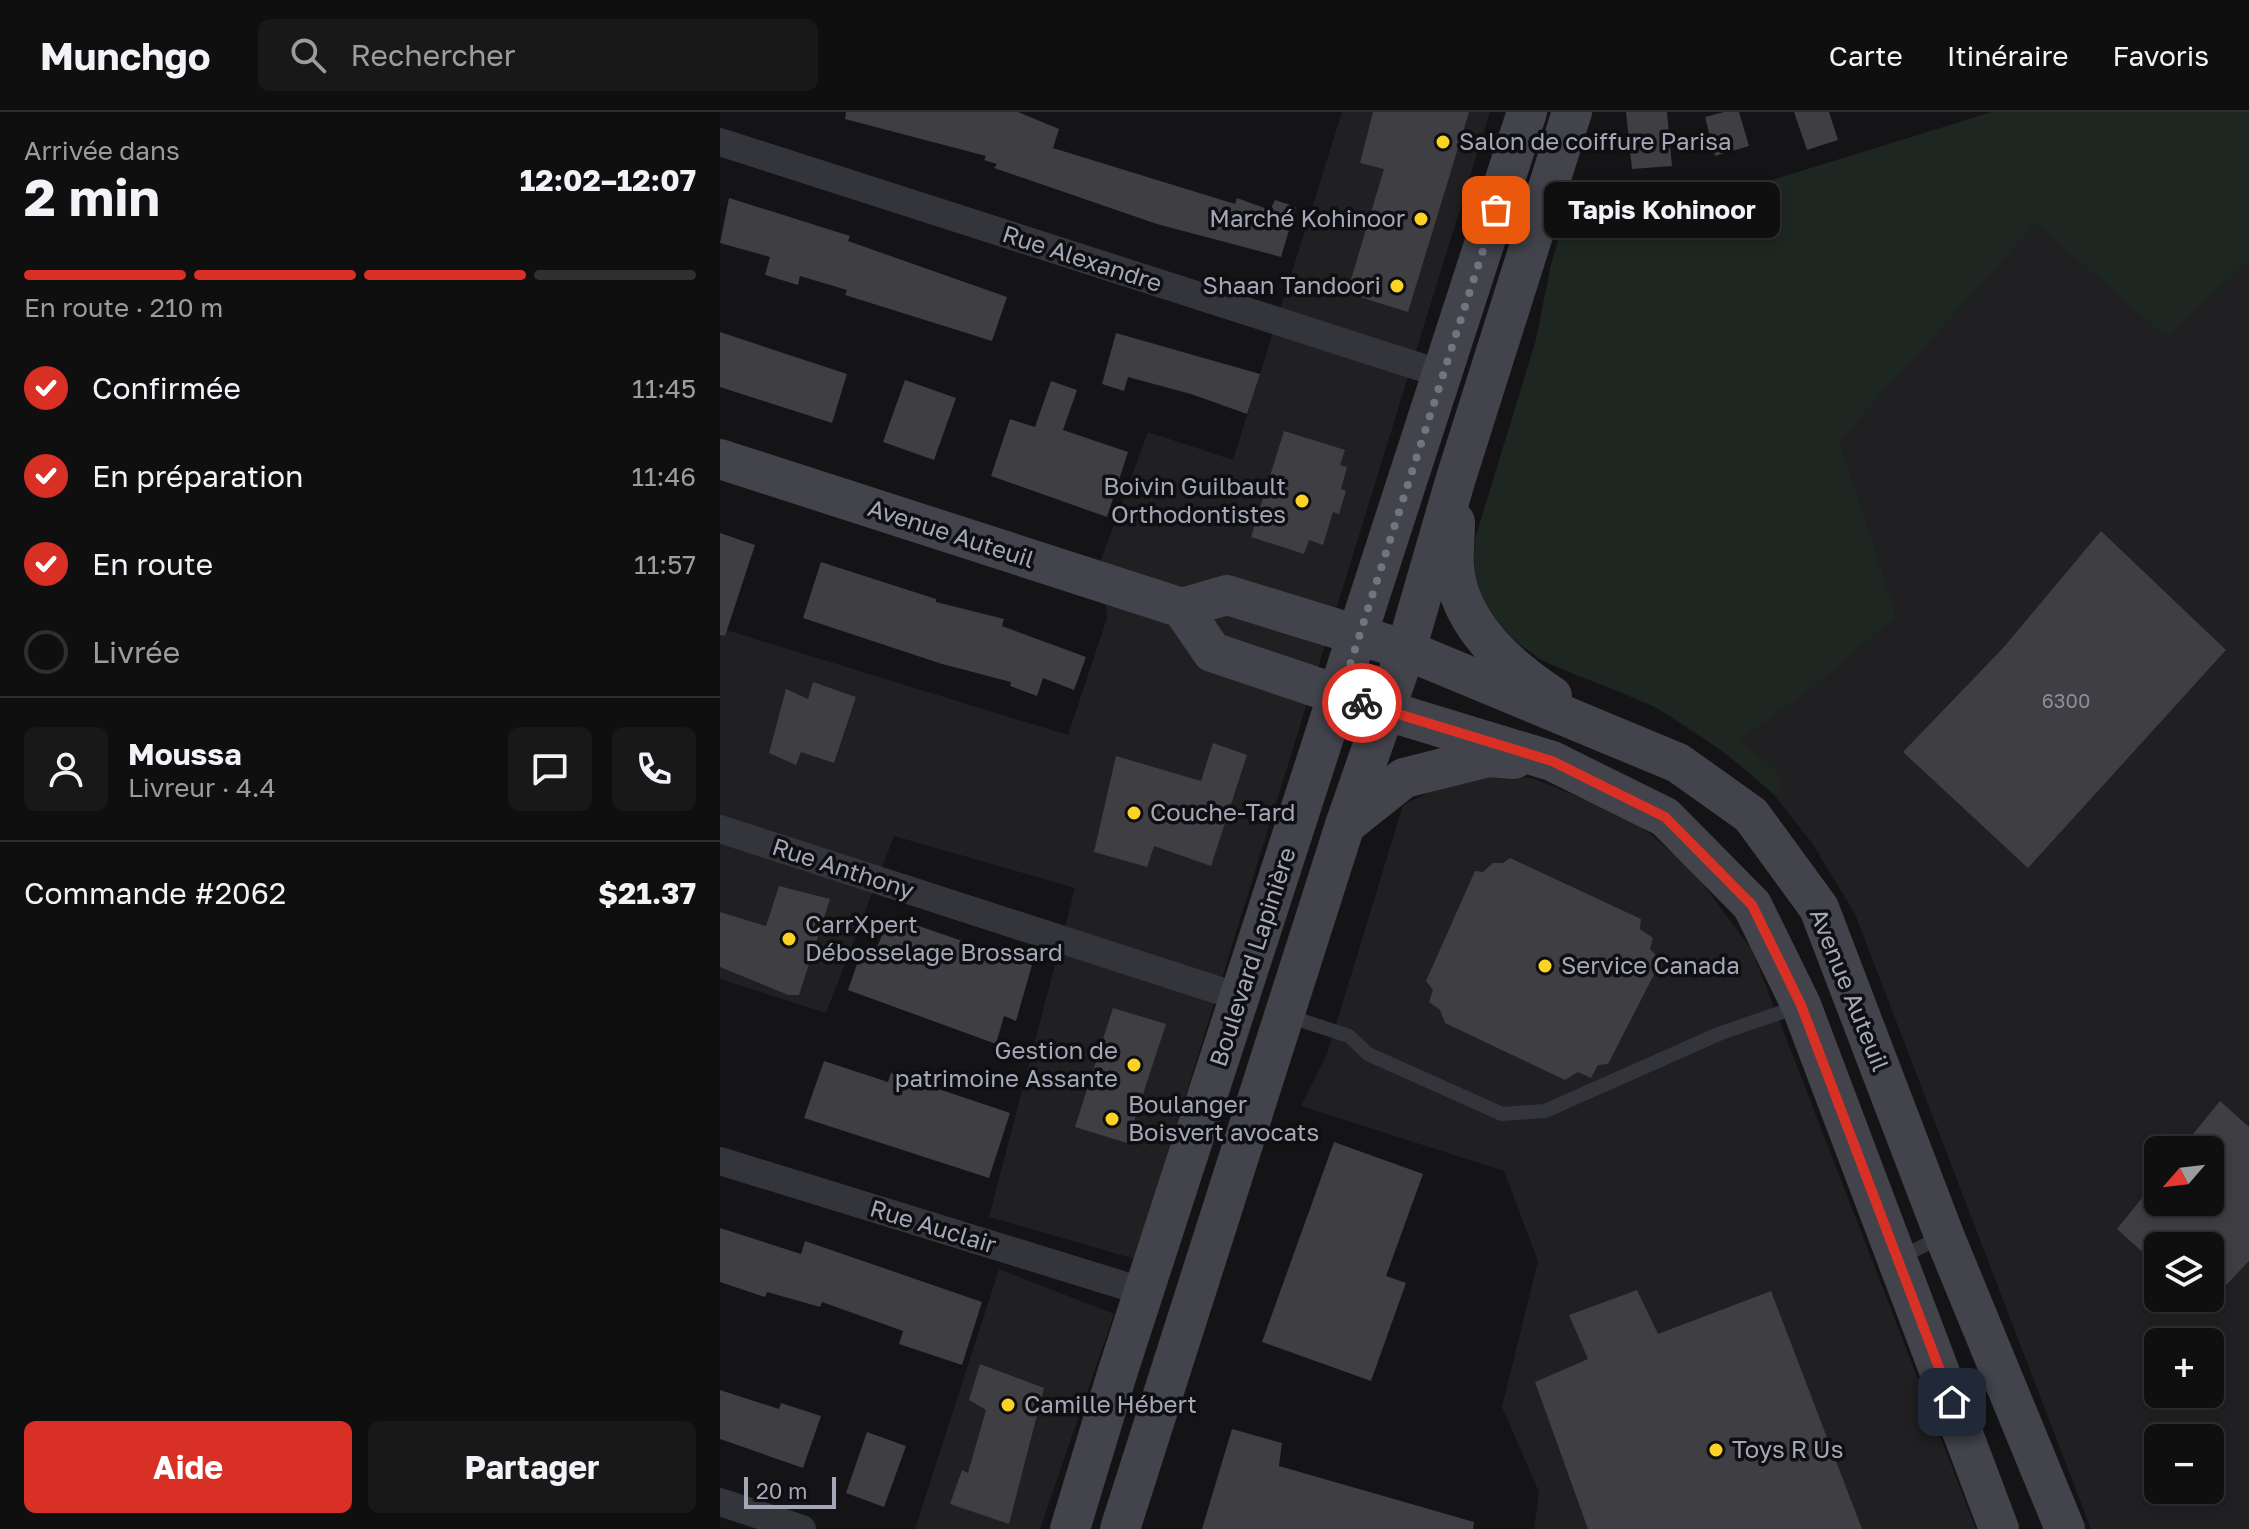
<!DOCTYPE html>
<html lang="fr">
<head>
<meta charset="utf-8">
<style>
  body { margin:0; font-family:"Golos Text",sans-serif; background:#181819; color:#f1f3f6; height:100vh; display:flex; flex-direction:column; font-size:30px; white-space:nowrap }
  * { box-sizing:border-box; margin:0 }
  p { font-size:26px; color:#9b9c9f }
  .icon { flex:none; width:44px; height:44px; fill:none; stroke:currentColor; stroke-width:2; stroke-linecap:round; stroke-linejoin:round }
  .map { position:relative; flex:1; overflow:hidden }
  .sheet { display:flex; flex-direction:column; background:#0f0f10; width:720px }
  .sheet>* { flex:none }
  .needle { width:52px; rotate:242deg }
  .buttons { position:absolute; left:1424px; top:1024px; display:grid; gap:16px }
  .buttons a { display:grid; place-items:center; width:80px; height:80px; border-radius:12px; background:#0f0f10; box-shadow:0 4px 12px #0003,0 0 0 2px #2f2f30; font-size:40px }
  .scale { position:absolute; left:24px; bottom:20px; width:92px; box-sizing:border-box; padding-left:8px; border:4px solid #a4a7b7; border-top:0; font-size:22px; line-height:28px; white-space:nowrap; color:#a4a7b7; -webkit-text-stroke:6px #0f0f11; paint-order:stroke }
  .pin { position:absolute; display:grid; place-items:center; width:68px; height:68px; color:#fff; margin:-34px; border-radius:16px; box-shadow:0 4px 12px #0006 }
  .courier { position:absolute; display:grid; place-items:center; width:80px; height:80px; margin:-40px; border:6px solid #d93025; border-radius:50%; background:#fff; color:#222; box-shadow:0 2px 10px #0007 }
  .bubble { position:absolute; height:56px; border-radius:12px; background:#0f0f10; box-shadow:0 4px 12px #0003,0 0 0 2px #2f2f30; font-size:26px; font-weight:700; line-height:56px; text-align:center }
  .headline em { font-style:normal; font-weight:700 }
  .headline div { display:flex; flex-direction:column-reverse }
  .headline { display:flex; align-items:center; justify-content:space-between; height:136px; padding:0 24px }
  h1 { font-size:52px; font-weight:700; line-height:60px }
  .bar { display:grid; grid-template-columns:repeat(4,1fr); gap:12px 8px; align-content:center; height:96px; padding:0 24px }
  .bar i { height:10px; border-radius:6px; background:#2f2f30 }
  .bar .on { background:#d93025 }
  .bar p { grid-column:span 4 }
  .line { display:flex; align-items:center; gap:20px; padding:0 24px; border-top:2px solid #2f2f30 }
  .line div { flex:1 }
  .round { display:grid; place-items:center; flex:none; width:84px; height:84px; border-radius:12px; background:#181819 }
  ol { padding:0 24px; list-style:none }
  li { display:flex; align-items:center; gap:24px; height:88px }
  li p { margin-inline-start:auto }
  li .icon { padding:8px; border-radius:50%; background:#d93025; color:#fff; stroke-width:4 }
  li:last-child { color:#9b9c9f }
  li i { width:44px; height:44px; border:4px solid #2f2f30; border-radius:50% }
  .button { display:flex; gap:16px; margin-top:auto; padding:16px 24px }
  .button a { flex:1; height:92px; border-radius:12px; background:#d93025; color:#fff; font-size:32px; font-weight:700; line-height:92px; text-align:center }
  .button a+a { background:#181819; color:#f1f3f6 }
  header { display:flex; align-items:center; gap:48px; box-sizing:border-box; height:112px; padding:0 40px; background:#0f0f10; border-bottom:2px solid #2f2f30 }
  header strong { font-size:38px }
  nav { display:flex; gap:44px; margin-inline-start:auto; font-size:28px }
  .search { width:560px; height:72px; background:#181819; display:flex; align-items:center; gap:20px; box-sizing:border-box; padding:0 28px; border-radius:12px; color:#9b9c9f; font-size:30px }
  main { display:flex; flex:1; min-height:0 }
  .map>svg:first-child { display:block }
  .built { fill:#202023; fill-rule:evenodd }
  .green { fill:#1d2620 }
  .building { fill:#3e3e43 }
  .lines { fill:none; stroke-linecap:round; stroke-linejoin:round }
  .lane { stroke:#34353b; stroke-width:14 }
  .street { stroke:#34353b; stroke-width:28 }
  .secondary { stroke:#42434b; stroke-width:40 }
  .done { stroke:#72747f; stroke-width:8; stroke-dasharray:0 14.4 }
  .route { stroke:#d93025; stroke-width:10 }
  .poi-dot { fill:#fcd325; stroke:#0f0f11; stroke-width:3 }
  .labels { text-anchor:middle; stroke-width:7; stroke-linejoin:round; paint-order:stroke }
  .number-label { font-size:20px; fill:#8a8d9a }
  .poi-label { font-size:24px; fill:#a4a7b7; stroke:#0f0f11; text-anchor:start }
  .street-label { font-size:24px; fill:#a4a7b7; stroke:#0f0f11 }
</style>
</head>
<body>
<header>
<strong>Munchgo</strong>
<div class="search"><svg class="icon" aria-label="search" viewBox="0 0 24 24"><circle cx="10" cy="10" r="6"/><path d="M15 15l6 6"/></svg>Rechercher</div>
<nav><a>Carte</a><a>Itinéraire</a><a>Favoris</a></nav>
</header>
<main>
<section class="sheet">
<div class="headline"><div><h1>2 min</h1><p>Arrivée dans</p></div><em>12:02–12:07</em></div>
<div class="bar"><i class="on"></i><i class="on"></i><i class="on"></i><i></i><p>En route · 210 m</p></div>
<ol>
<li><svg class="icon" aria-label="check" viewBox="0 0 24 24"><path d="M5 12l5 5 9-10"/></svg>Confirmée<p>11:45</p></li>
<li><svg class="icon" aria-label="check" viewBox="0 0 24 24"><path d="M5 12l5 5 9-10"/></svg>En préparation<p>11:46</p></li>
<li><svg class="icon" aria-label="check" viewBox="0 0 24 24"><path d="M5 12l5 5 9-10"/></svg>En route<p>11:57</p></li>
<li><i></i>Livrée</li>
</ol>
<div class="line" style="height:144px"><a class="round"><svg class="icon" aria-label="person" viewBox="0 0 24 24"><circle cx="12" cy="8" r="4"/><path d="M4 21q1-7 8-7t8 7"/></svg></a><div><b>Moussa</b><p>Livreur · 4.4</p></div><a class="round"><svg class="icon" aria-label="chat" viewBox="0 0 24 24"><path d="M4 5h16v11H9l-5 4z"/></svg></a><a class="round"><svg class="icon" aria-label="phone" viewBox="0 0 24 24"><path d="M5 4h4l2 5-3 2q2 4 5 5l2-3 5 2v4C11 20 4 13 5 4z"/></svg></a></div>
<div class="line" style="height:104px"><div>Commande #2062</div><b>$21.37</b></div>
<div class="button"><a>Aide</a><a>Partager</a></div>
</section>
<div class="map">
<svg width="1529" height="1417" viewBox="0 0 1529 1417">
  <rect width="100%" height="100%" fill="#141416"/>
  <g class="built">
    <path d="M622 0H770L415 1147 269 1105 355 776 174 724 106 901 0 867V516L348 623 387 506 381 448 428 320 513 348Z"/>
    <path d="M1272 0H1529V1417H1371L1135 802 1092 731 1054 683 1018 650 958 610 935 595 818 547 756 461V424L816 228 831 153 854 74 1036 73ZM1438 1038H1490V1090H1438ZM1438 1134H1490V1186H1438ZM1438 1230H1490V1282H1438ZM1438 1326H1490V1378H1438Z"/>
    <path d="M748 662 812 666 910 706 971 756 1032 838 1256 1417H814L819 1380 782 1295 818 1149 784 1059 581 994 607 942 683 693Z"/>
    <path d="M279 1157 394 1202 320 1417H195Z"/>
  </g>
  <path class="green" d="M1272 0H1529V148L1446 225 1316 111 1119 329 1176 504 1086 581 1020 627 1058 661 1062 676 1054 683C1018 650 976 616 931 593 869 562 807 560 768 495 755 473 751 449 756 424L816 228 831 153 854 74 1036 73Z"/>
  <g class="building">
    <path d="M126 0H298L339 17 333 36 515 92 517 86 550 98 555 88 576 95 561 145 437 112 274 56 277 52 264 48 266 44 125 7Z"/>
    <path d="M653 0H749L688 200 627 181 664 57 640 51Z"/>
    <path d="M906 0H947L952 54 912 57Z"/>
    <path d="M1004 0H1019L1029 34 995 44 985 5Z"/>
    <path d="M1074 0H1109L1118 28 1087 38Z"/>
    <path d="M9 86 130 124 128 129 287 185 272 229 125 183 127 178 80 164 78 173 45 163 50 145 0 131Z"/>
    <path d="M0 220 127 262 112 311 0 275Z"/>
    <path d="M396 221 540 262 527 302 471 282 408 265 404 279 382 272Z"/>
    <path d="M185 268 236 286 214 348 163 330Z"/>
    <path d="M331 269 357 278 343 318 408 340 387 405 271 364 290 307 315 315Z"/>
    <path d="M564 319 625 338 620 353 627 355 621 377 626 379 619 402 613 400 603 433 589 428 584 442 531 425Z"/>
    <path d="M1381 419 1506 538 1308 756 1183 640 1284 535Z"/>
    <path d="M0 421 35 433 5 524 0 523Z"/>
    <path d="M101 450 216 487V490L284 507 282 514 366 545 354 578 323 566 317 584 290 574 291 570 222 552 83 506Z"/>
    <path d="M93 570 136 585 114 651 81 640 76 653 49 641 66 577 88 587Z"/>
    <path d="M493 631 527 643 491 754 434 734 427 755 374 740 396 644 481 669Z"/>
    <path d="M790 746 921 807 920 817 933 826 930 837 941 849 888 952 878 953 871 966 858 960 845 968 725 911 720 898 709 890 713 878 706 869 755 759 763 760 773 751H783Z"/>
    <path d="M59 774 110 787 79 883H68L0 855V800L46 814Z"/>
    <path d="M170 804 312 853 296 909 284 904 276 932 128 878 143 835 155 840Z"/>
    <path d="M393 896 446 912 407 1031 355 1015Z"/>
    <path d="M104 949 168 970 171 961 290 1001 269 1066 84 1006Z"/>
    <path d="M1500 989 1529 1015V1149L1490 1190V1134H1438V1154L1397 1117 1438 1066V1090H1490V1038H1460Z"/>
    <path d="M614 1030 703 1062 666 1164 686 1171 651 1269 542 1230Z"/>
    <path d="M0 1116 81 1142 85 1129 262 1190 242 1253 179 1232 183 1219 102 1190 100 1195 47 1180 45 1185 0 1170Z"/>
    <path d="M917 1178 938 1222 1051 1179 1142 1417H868L815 1270 868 1247 849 1203Z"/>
    <path d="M260 1252 324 1276 289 1412 230 1392 242 1358 248 1361 266 1298 249 1288Z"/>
    <path d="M0 1278 59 1297 61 1291 101 1304 83 1356 0 1327Z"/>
    <path d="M512 1317 562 1331 559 1354 754 1410 753 1417H482Z"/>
    <path d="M147 1320 186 1334 164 1395 126 1381Z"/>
  </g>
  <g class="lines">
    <g class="lane">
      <path d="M565 903 629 924 648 942 782 1002 825 999 1001 921 1080 894"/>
      <path d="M1179 1146 1221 1125"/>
    </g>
    <g class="street">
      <path d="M0 30 725 263"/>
      <path d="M0 717 519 885"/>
      <path d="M0 1049 425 1180"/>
      <path d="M0 1390 82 1417"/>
    </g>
    <g class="secondary">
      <path d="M0 347 462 496 507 483 686 538 958 651 1031 703 1099 796 1224 1123 1345 1417"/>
      <path d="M735 410C735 425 733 440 734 454 738 511 788 555 832 584"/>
      <path d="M462 496 492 540 664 598 832 649 945 705 1032 793 1081 893 1279 1417"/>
      <path d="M625 713 684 666 768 645 794 647"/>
      <path d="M350 1417 397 1262 807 0"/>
      <path d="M400 1417 625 713 686 538 736 366 852 0"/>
    </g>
  </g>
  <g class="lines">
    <path class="done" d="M642 591 620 584 776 98"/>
    <path class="route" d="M642 591 832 649 945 705 1032 793 1081 893 1232 1290"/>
  </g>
  <g class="poi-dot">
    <circle cx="723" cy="30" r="8"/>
    <circle cx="701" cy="107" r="8"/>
    <circle cx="677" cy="174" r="8"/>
    <circle cx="582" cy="389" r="8"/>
    <circle cx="414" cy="701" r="8"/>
    <circle cx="69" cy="827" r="8"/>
    <circle cx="825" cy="854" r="8"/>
    <circle cx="414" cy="953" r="8"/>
    <circle cx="392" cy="1007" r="8"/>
    <circle cx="288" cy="1293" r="8"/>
    <circle cx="996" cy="1338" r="8"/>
  </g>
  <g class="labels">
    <g class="number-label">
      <text x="1346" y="596">6300</text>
    </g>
    <g class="poi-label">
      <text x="739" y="38">Salon de coiffure Parisa</text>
      <text x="685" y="115" text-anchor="end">Marché Kohinoor</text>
      <text x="661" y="182" text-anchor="end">Shaan Tandoori</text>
      <text x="566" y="383" text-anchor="end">Boivin Guilbault<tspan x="566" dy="28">Orthodontistes</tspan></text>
      <text x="430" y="709">Couche-Tard</text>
      <text x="85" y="821">CarrXpert<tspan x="85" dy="28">Débosselage Brossard</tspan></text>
      <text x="841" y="862">Service Canada</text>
      <text x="398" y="947" text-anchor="end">Gestion de<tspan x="398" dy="28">patrimoine Assante</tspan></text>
      <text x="408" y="1001">Boulanger<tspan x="408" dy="28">Boisvert avocats</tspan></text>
      <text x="304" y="1301">Camille Hébert</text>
      <text x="1012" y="1346">Toys R Us</text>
    </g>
    <g class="street-label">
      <text transform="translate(362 147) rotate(18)" y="8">Rue Alexandre</text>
      <text transform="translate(231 422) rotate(18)" y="8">Avenue Auteuil</text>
      <text transform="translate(123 757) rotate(18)" y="8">Rue Anthony</text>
      <text transform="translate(533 845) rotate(-72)" y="8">Boulevard Lapinière</text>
      <text transform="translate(1129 878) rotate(68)" y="8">Avenue Auteuil</text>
      <text transform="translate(213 1115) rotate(17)" y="8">Rue Auclair</text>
    </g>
  </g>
</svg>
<div class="buttons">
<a><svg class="needle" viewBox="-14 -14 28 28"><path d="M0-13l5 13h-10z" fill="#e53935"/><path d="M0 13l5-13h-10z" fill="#9b9c9f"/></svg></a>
<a><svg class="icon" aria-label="layers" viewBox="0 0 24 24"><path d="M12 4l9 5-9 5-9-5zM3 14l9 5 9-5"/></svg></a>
<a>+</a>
<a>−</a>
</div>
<div class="scale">20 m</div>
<div class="pin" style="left:776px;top:98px;background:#ea580c"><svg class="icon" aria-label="bag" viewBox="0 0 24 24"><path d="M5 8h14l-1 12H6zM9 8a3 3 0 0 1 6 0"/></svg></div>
<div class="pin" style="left:1232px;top:1290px;background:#1f2937"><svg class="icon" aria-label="home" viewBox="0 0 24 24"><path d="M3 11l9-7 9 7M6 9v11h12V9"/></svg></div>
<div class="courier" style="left:642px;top:591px"><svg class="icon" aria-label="bike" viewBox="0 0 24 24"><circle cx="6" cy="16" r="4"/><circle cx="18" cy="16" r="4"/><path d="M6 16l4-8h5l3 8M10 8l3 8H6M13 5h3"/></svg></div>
<div class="bubble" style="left:824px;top:70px;width:236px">Tapis Kohinoor</div>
</div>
</main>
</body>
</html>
